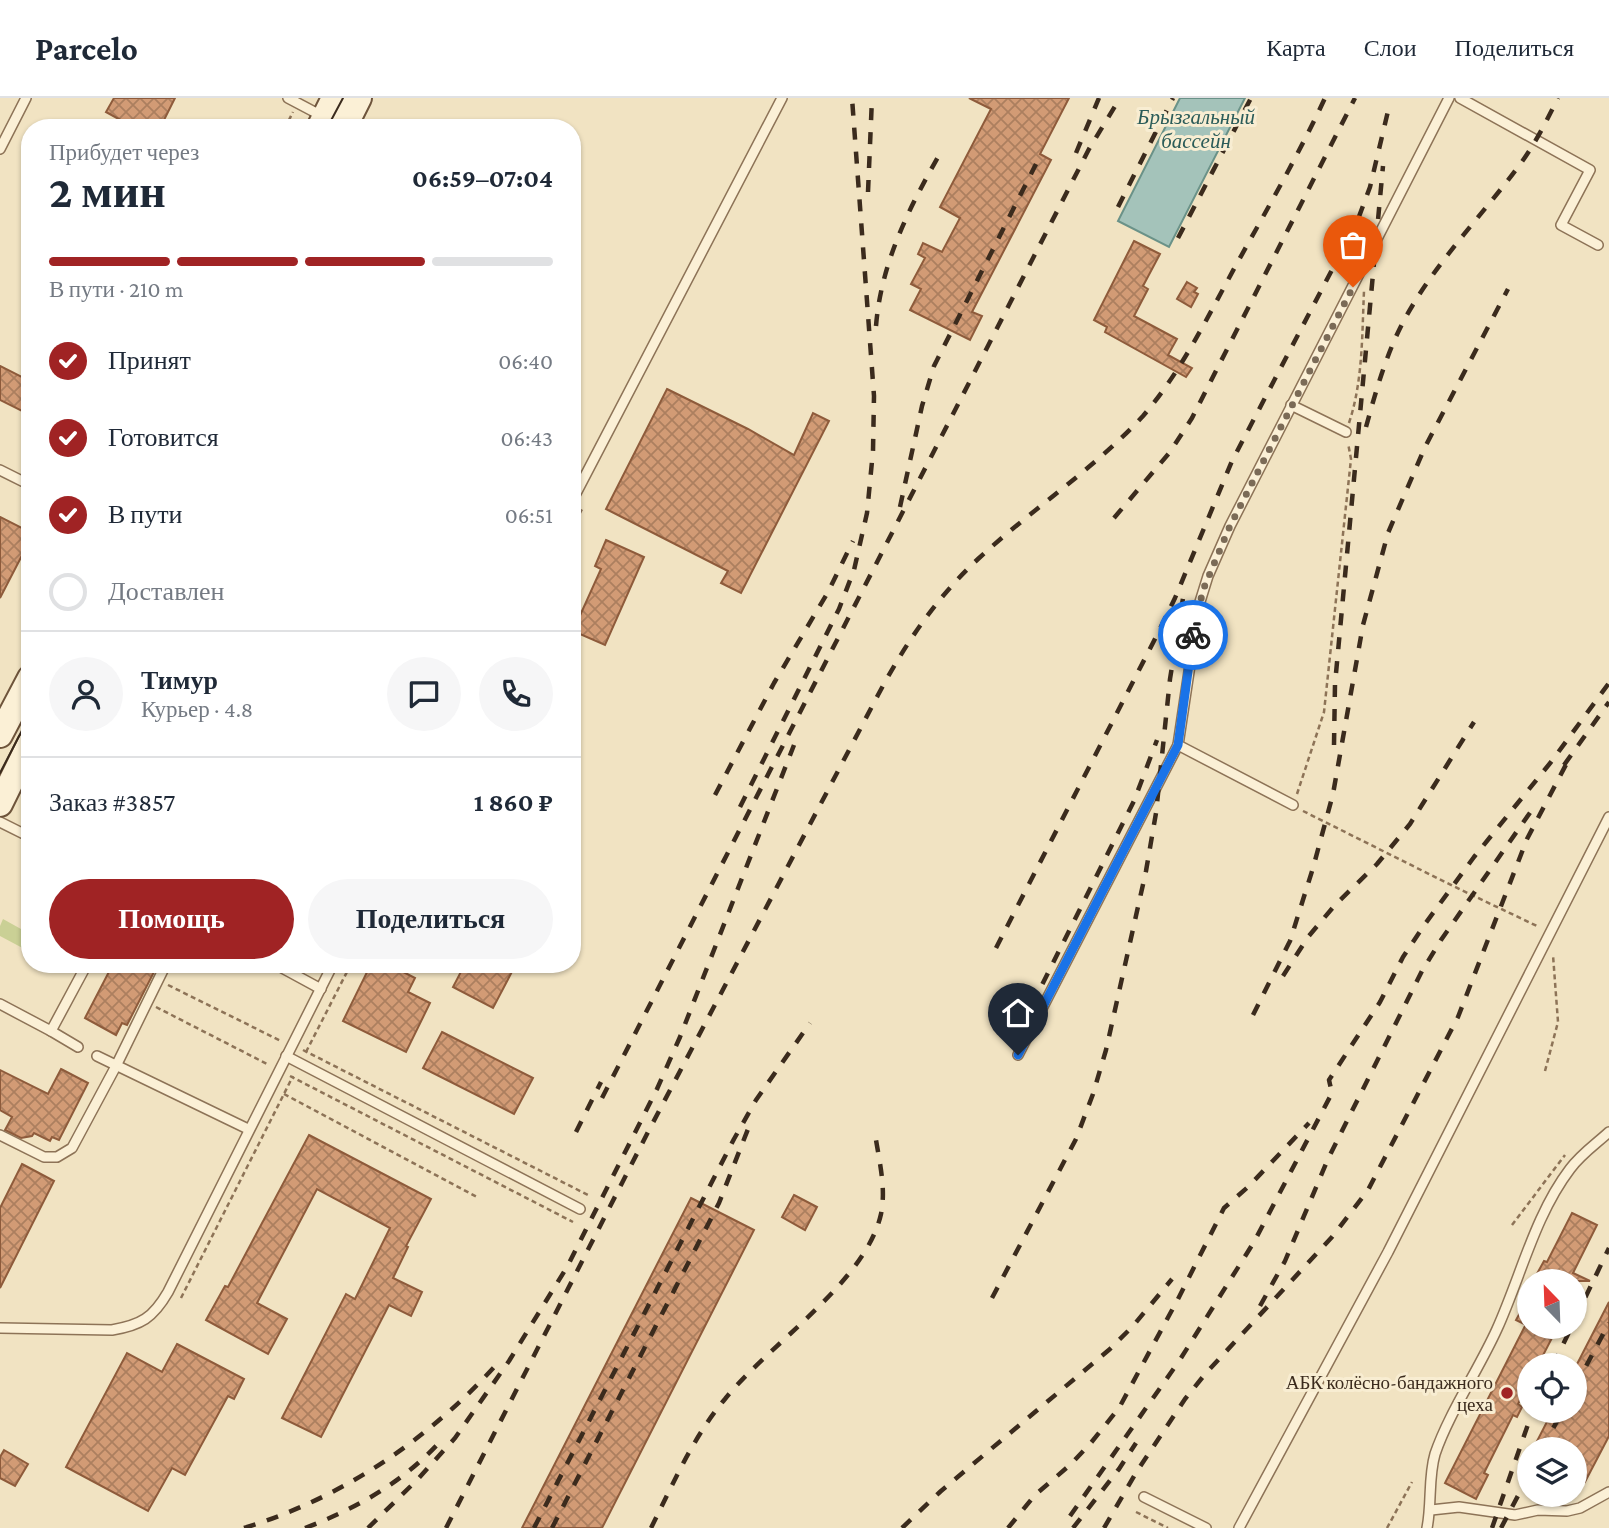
<!DOCTYPE html>
<html lang="ru">
<head>
<meta charset="utf-8">
<style>
  body { margin:0; font-family:"Crimson Pro",serif; background:#f6f6f7; color:#1f2937; height:100vh; display:flex; flex-direction:column; font-size:26px; white-space:nowrap }
  * { box-sizing:border-box; margin:0 }
  p { font-size:23px; color:#747a83 }
  .icon { flex:none; width:38px; height:38px; fill:none; stroke:currentColor; stroke-width:2; stroke-linecap:round; stroke-linejoin:round }
  .map { position:relative; flex:1; overflow:hidden }
  .drawer { position:absolute; left:21px; top:21px; width:560px; height:854px; display:flex; flex-direction:column; background:#fff; border-radius:28px; box-shadow:0 2px 5px #0004 }
  .drawer>* { flex:none }
  .needle { width:46px; rotate:337deg }
  .buttons { position:absolute; left:1517px; top:1171px; display:grid; gap:14px }
  .buttons a { display:grid; place-items:center; width:70px; height:70px; border-radius:50%; background:#fff; box-shadow:0 2px 5px #0004; font-size:35px }
  .pin { position:absolute; display:grid; place-items:center; width:60px; height:60px; color:#fff; margin:-72px -30px; border-radius:50% 50% 50% 0; rotate:-45deg; box-shadow:0 0 7px #0007 }
  .pin .icon { rotate:45deg }
  .courier { position:absolute; display:grid; place-items:center; width:70px; height:70px; margin:-35px; border:5px solid #1a73e8; border-radius:50%; background:#fff; color:#222; box-shadow:0 2px 9px #0007 }
  .head em { font-style:normal; font-weight:700 }
  .head div { display:flex; flex-direction:column-reverse }
  .head { display:flex; align-items:center; justify-content:space-between; height:119px; padding:0 28px }
  h1 { font-size:46px; font-weight:700; line-height:52px }
  .bar { display:grid; grid-template-columns:repeat(4,1fr); gap:10px 7px; align-content:center; height:84px; padding:0 28px }
  .bar i { height:9px; border-radius:5px; background:#e0e1e3 }
  .bar .current { background:#a02324 }
  .bar p { grid-column:span 4 }
  .line { display:flex; align-items:center; gap:18px; padding:0 28px; border-top:2px solid #e0e1e3 }
  .line div { flex:1 }
  .round { display:grid; place-items:center; flex:none; width:74px; height:74px; border-radius:37px; background:#f6f6f7 }
  ol { padding:0 28px; list-style:none }
  li { display:flex; align-items:center; gap:21px; height:77px }
  li p { margin-inline-start:auto }
  li .icon { padding:7px; border-radius:50%; background:#a02324; color:#fff; stroke-width:4 }
  li:last-child { color:#747a83 }
  li i { width:38px; height:38px; border:4px solid #e0e1e3; border-radius:50% }
  .primary-button { display:flex; gap:14px; margin-top:auto; padding:14px 28px }
  .primary-button a { flex:1; height:80px; border-radius:42px; background:#a02324; color:#fff; font-size:28px; font-weight:700; line-height:80px; text-align:center }
  .primary-button a+a { background:#f6f6f7; color:#1f2937 }
  header { display:flex; align-items:center; gap:42px; box-sizing:border-box; height:98px; padding:0 35px; background:#fff; border-bottom:2px solid #e0e1e3 }
  header strong { font-size:33px }
  nav { display:flex; gap:38px; margin-inline-start:auto; font-size:24px }
  .map>svg:first-child { display:block }
  .grass { fill:url(#grass-tufts) }
  .water { fill:#a4c3ba; stroke:#6a9288; stroke-width:2 }
  .building { fill:url(#building-cross-hatch); stroke:#8e5b3b; stroke-width:2 }
  .lines { fill:none; stroke-linecap:round; stroke-linejoin:round }
  .lane-casing { stroke:#8d7357; stroke-width:12 }
  .secondary-casing { stroke:#6e543b; stroke-width:28 }
  .path { stroke:#8d7357; stroke-width:2.5; stroke-dasharray:5 3.5; stroke-linecap:butt }
  .lane { stroke:#fbf0d6; stroke-width:9 }
  .secondary { stroke:#fbf0d6; stroke-width:24 }
  .tram { stroke:#3b2b1d; stroke-width:2 }
  .rail { stroke:#3b2b1d; stroke-width:4.5; stroke-dasharray:12 12; stroke-linecap:butt }
  .done { stroke:#7b6b57; stroke-width:7; stroke-dasharray:0 12.6 }
  .route { stroke:#1a73e8; stroke-width:9 }
  .poi-dot { fill:#a02324; stroke:#f8edd2; stroke-width:2.5 }
  .labels { text-anchor:middle; stroke-width:6; stroke-linejoin:round; paint-order:stroke }
  .poi-label { font-size:19px; fill:#3b2b1d; stroke:#f8edd2; text-anchor:end }
  .water-label { font-size:21px; font-style:italic; fill:#2b5c59; stroke:#f8edd2 }
</style>
</head>
<body>
<header>
<strong>Parcelo</strong>
<nav><a>Карта</a><a>Слои</a><a>Поделиться</a></nav>
</header>
<div class="map">
<svg width="1609" height="1430" viewBox="0 0 1609 1430">
  <defs>
    <pattern id="grass-tufts" width="24" height="20" patternUnits="userSpaceOnUse" patternTransform="scale(1.75)"><rect width="24" height="20" fill="#cad095"/><path d="M3 7l-1-3M5 7V3M7 7l1-3M15 17l-1-3M17 17v-4M19 17l1-3" fill="none" stroke="#aeb380"/></pattern>
    <pattern id="building-cross-hatch" width="8" height="8" patternUnits="userSpaceOnUse" patternTransform="scale(1.75)"><rect width="8" height="8" fill="#d29b75"/><path d="M0 0l8 8M0 8l8-8" fill="none" stroke="#ac7f5f"/></pattern>
  </defs>
  <rect width="100%" height="100%" fill="#f1e3c2"/>
  <path class="grass" d="M3 821 30 836V854L0 838V828Z"/>
  <path class="water" d="M1180 0H1245L1169 149 1118 123Z"/>
  <g class="building">
    <path d="M114 0H175L160 30H135L106 14Z"/>
    <path d="M969 0H1069L1040 56 1051 62 972 214 982 218 970 242 910 212 921 191 911 186 925 160 918 156 923 145 942 154 960 120 940 109 991 11Z"/>
    <path d="M1134 143 1160 156 1143 188 1148 191 1134 218 1177 241 1168 257 1192 270 1186 279 1105 234 1107 229 1094 222Z"/>
    <path d="M1187 184 1197 190 1194 194 1198 196 1191 209 1177 201Z"/>
    <path d="M0 268 30 283V317L0 302Z"/>
    <path d="M667 291 748 331 794 357 813 315 829 323 741 495 721 485 728 473 606 411Z"/>
    <path d="M0 419 30 434V442L0 500Z"/>
    <path d="M606 442 644 459 605 547 573 533 601 471 595 468Z"/>
    <path d="M113 866H158L127 927 122 925 116 937 85 920Z"/>
    <path d="M371 866H388L415 880 408 894 430 905 406 954 343 923Z"/>
    <path d="M465 866H516L493 910 453 889Z"/>
    <path d="M442 934 533 980 514 1016 423 970Z"/>
    <path d="M61 971 88 985 59 1042 52 1039 50 1043 34 1035 32 1038 21 1040 5 1032 12 1019 0 1012V972L48 996Z"/>
    <path d="M309 1037 431 1101 406 1148 408 1149 393 1180 422 1194 411 1218 389 1207 321 1339 282 1320 346 1196 355 1201 390 1130 317 1091 257 1205 287 1221 268 1256 206 1222 225 1188 228 1189Z"/>
    <path d="M22 1066 54 1083 0 1190V1110Z"/>
    <path d="M794 1097 817 1109 805 1132 782 1119Z"/>
    <path d="M691 1100 754 1132 602 1430H522Z"/>
    <path d="M1572 1115 1597 1127 1573 1175 1590 1183H1533L1544 1163 1547 1164Z"/>
    <path d="M1530 1197V1228H1553L1549 1236 1553 1238 1538 1267H1530V1283L1518 1306 1522 1309 1517 1319 1513 1317 1484 1375 1488 1377 1476 1401 1445 1385 1525 1228H1528L1516 1222Z"/>
    <path d="M1609 1204V1338L1585 1384 1575 1379V1351H1533L1553 1312H1575V1270Z"/>
    <path d="M177 1246 244 1281 234 1301 228 1298 185 1377 172 1370 148 1413 66 1369 127 1255 162 1274Z"/>
    <path d="M4 1352 28 1366 15 1388 0 1380V1359Z"/>
  </g>
  <g class="lines">
    <defs>
      <g id="lane">
        <path d="M288 0 324 19"/>
        <path d="M1460 0 1590 72 1561 127 1598 147"/>
        <path d="M0 51 26 0"/>
        <path d="M1291 307 1346 334"/>
        <path d="M0 372 30 387"/>
        <path d="M572 403 782 0"/>
        <path d="M1293 707 1178 647 1199 507 1208 478 1230 428 1449 0"/>
        <path d="M0 724 30 739"/>
        <path d="M275 866 321 891"/>
        <path d="M0 906 51 933 87 866"/>
        <path d="M51 933 78 949"/>
        <path d="M1018 957 1178 647"/>
        <path d="M97 958 248 1031"/>
        <path d="M286 958 580 1111"/>
        <path d="M0 1037 44 1059H57L72 1050 116 968 166 866"/>
        <path d="M0 1230 112 1232C141 1227 153 1220 168 1194L333 866"/>
        <path d="M1144 1399 1206 1430"/>
        <path d="M1431 1412 1459 1409 1515 1417 1538 1412 1567 1413 1580 1410 1609 1394"/>
        <path d="M1239 1430 1388 1154 1609 719"/>
        <path d="M1427 1430C1432 1405 1428 1380 1435 1356 1449 1315 1479 1271 1497 1231 1521 1178 1535 1117 1570 1071 1581 1056 1596 1046 1609 1034"/>
      </g>
      <g id="secondary">
        <path d="M319 30 334 0"/>
        <path d="M344 30 359 0"/>
        <path d="M0 637 30 580"/>
        <path d="M0 706 30 645"/>
      </g>
    </defs>
    <use href="#lane" class="lane-casing"/>
    <use href="#secondary" class="secondary-casing"/>
    <g class="path">
      <path d="M285 30 293 14"/>
      <path d="M1349 325C1363 283 1362 236 1364 193"/>
      <path d="M572 431 583 409"/>
      <path d="M1297 696 1324 614 1351 361 1348 345"/>
      <path d="M1303 713 1453 788 1537 828"/>
      <path d="M168 887 281 943"/>
      <path d="M156 909 269 967"/>
      <path d="M303 952 588 1097"/>
      <path d="M306 954 351 866"/>
      <path d="M1545 973 1558 924 1553 857"/>
      <path d="M290 978 573 1124"/>
      <path d="M284 996 477 1099"/>
      <path d="M1512 1127 1565 1057"/>
      <path d="M181 1200 293 978"/>
      <path d="M1136 1414 1168 1430"/>
      <path d="M1387 1430 1412 1384"/>
    </g>
    <use href="#lane" class="lane"/>
    <use href="#secondary" class="secondary"/>
    <g class="tram">
      <path d="M327 30 343 0"/>
      <path d="M0 675 30 617"/>
    </g>
    <g class="rail">
      <path d="M1076 55 1099 0"/>
      <path d="M868 94 872 0"/>
      <path d="M1118 109 1173 0"/>
      <path d="M1178 140 1251 0"/>
      <path d="M876 228C881 166 908 112 938 59"/>
      <path d="M1366 329C1377 289 1389 246 1411 210 1441 159 1483 116 1518 69 1534 48 1546 24 1558 0"/>
      <path d="M900 409 922 308 934 268 1036 66"/>
      <path d="M1114 420 1170 354 1192 320 1355 0"/>
      <path d="M1334 647 1335 586 1383 68"/>
      <path d="M1564 667 1609 604"/>
      <path d="M715 697 774 585 828 494 853 443"/>
      <path d="M740 709 839 511 854 472 867 415 873 353 874 298 852 0"/>
      <path d="M996 850 1156 539 1175 500 1232 363 1357 124 1370 89 1389 9"/>
      <path d="M1283 878 1308 839 1335 807 1377 766 1410 726 1474 624"/>
      <path d="M1253 917 1290 843 1313 770 1333 696 1363 527 1388 435 1425 349 1508 191"/>
      <path d="M1021 929 1134 703 1157 642"/>
      <path d="M602 1000 1089 51 1120 0"/>
      <path d="M576 1034 601 984"/>
      <path d="M992 1200 1076 1041 1093 996 1106 952 1146 773 1156 715 1170 581 1184 494"/>
      <path d="M1260 1208 1285 1163 1328 1061 1422 873 1441 842 1534 709"/>
      <path d="M1575 1221 1609 1150"/>
      <path d="M1181 1260 1254 1144 1332 995 1329 982 1380 904 1403 859 1425 826 1474 759 1551 664 1609 585"/>
      <path d="M1553 1267 1572 1228"/>
      <path d="M1575 1289 1609 1225"/>
      <path d="M1542 1351 1563 1312"/>
      <path d="M1070 1418 1177 1266"/>
      <path d="M244 1430C342 1400 428 1342 496 1267"/>
      <path d="M305 1430C355 1411 400 1386 437 1347"/>
      <path d="M368 1430 418 1381 455 1340 509 1263 567 1169 657 991 680 939 794 647"/>
      <path d="M446 1430 648 1034 878 597C905 546 936 500 978 461 1032 411 1093 372 1143 318 1181 274 1207 220 1235 169 1266 113 1298 58 1325 0"/>
      <path d="M534 1430 734 1041 756 1002 810 925"/>
      <path d="M552 1430 719 1105 748 1031"/>
      <path d="M651 1430C673 1386 693 1339 725 1301 768 1247 866 1184 881 1116 886 1092 880 1066 876 1042"/>
      <path d="M902 1430 941 1393 1110 1251 1133 1228 1172 1181"/>
      <path d="M1008 1430 1035 1397 1070 1367 1090 1346 1119 1310 1178 1201 1224 1110 1248 1089 1309 1025"/>
      <path d="M1073 1430 1119 1371 1136 1345"/>
      <path d="M1104 1430 1137 1373 1185 1301 1206 1275 1332 1139 1368 1092 1458 919 1527 741 1570 659"/>
      <path d="M1492 1430 1533 1312"/>
      <path d="M1501 1430 1530 1375"/>
    </g>
  </g>
  <g class="lines">
    <path class="done" d="M1193 537 1203 492 1230 428 1353 189"/>
    <path class="route" d="M1018 957 1178 647 1193 537"/>
  </g>
  <circle class="poi-dot" cx="1507" cy="1295" r="7"/>
  <g class="labels">
    <g class="poi-label">
      <text x="1493" y="1291">АБК колёсно-бандажного<tspan x="1493" dy="22">цеха</tspan></text>
    </g>
    <g class="water-label">
      <text x="1196" y="26">Брызгальный<tspan x="1196" dy="24">бассейн</tspan></text>
    </g>
  </g>
</svg>
<div class="buttons">
<a><svg class="needle" viewBox="-14 -14 28 28"><path d="M0-13l5 13h-10z" fill="#e53935"/><path d="M0 13l5-13h-10z" fill="#747a83"/></svg></a>
<a><svg class="icon" aria-label="locate" viewBox="0 0 24 24"><circle cx="12" cy="12" r="6"/><path d="M12 2v4M12 18v4M2 12h4M18 12h4"/></svg></a>
<a><svg class="icon" aria-label="layers" viewBox="0 0 24 24"><path d="M12 4l9 5-9 5-9-5zM3 14l9 5 9-5"/></svg></a>
</div>
<div class="pin" style="left:1353px;top:189px;background:#ea580c"><svg class="icon" aria-label="bag" viewBox="0 0 24 24"><path d="M5 8h14l-1 12H6zM9 8a3 3 0 0 1 6 0"/></svg></div>
<div class="pin" style="left:1018px;top:957px;background:#1f2937"><svg class="icon" aria-label="home" viewBox="0 0 24 24"><path d="M3 11l9-7 9 7M6 9v11h12V9"/></svg></div>
<div class="courier" style="left:1193px;top:537px"><svg class="icon" aria-label="bike" viewBox="0 0 24 24"><circle cx="6" cy="16" r="4"/><circle cx="18" cy="16" r="4"/><path d="M6 16l4-8h5l3 8M10 8l3 8H6M13 5h3"/></svg></div>
<section class="drawer">
<div class="head"><div><h1>2 мин</h1><p>Прибудет через</p></div><em>06:59–07:04</em></div>
<div class="bar"><i class="current"></i><i class="current"></i><i class="current"></i><i></i><p>В пути · 210 m</p></div>
<ol>
<li><svg class="icon" aria-label="check" viewBox="0 0 24 24"><path d="M5 12l5 5 9-10"/></svg>Принят<p>06:40</p></li>
<li><svg class="icon" aria-label="check" viewBox="0 0 24 24"><path d="M5 12l5 5 9-10"/></svg>Готовится<p>06:43</p></li>
<li><svg class="icon" aria-label="check" viewBox="0 0 24 24"><path d="M5 12l5 5 9-10"/></svg>В пути<p>06:51</p></li>
<li><i></i>Доставлен</li>
</ol>
<div class="line" style="height:126px"><a class="round"><svg class="icon" aria-label="person" viewBox="0 0 24 24"><circle cx="12" cy="8" r="4"/><path d="M4 21q1-7 8-7t8 7"/></svg></a><div><b>Тимур</b><p>Курьер · 4.8</p></div><a class="round"><svg class="icon" aria-label="chat" viewBox="0 0 24 24"><path d="M4 5h16v11H9l-5 4z"/></svg></a><a class="round"><svg class="icon" aria-label="phone" viewBox="0 0 24 24"><path d="M5 4h4l2 5-3 2q2 4 5 5l2-3 5 2v4C11 20 4 13 5 4z"/></svg></a></div>
<div class="line" style="height:91px"><div>Заказ #3857</div><b>1 860 ₽</b></div>
<div class="primary-button"><a>Помощь</a><a>Поделиться</a></div>
</section>
</div>
</body>
</html>
